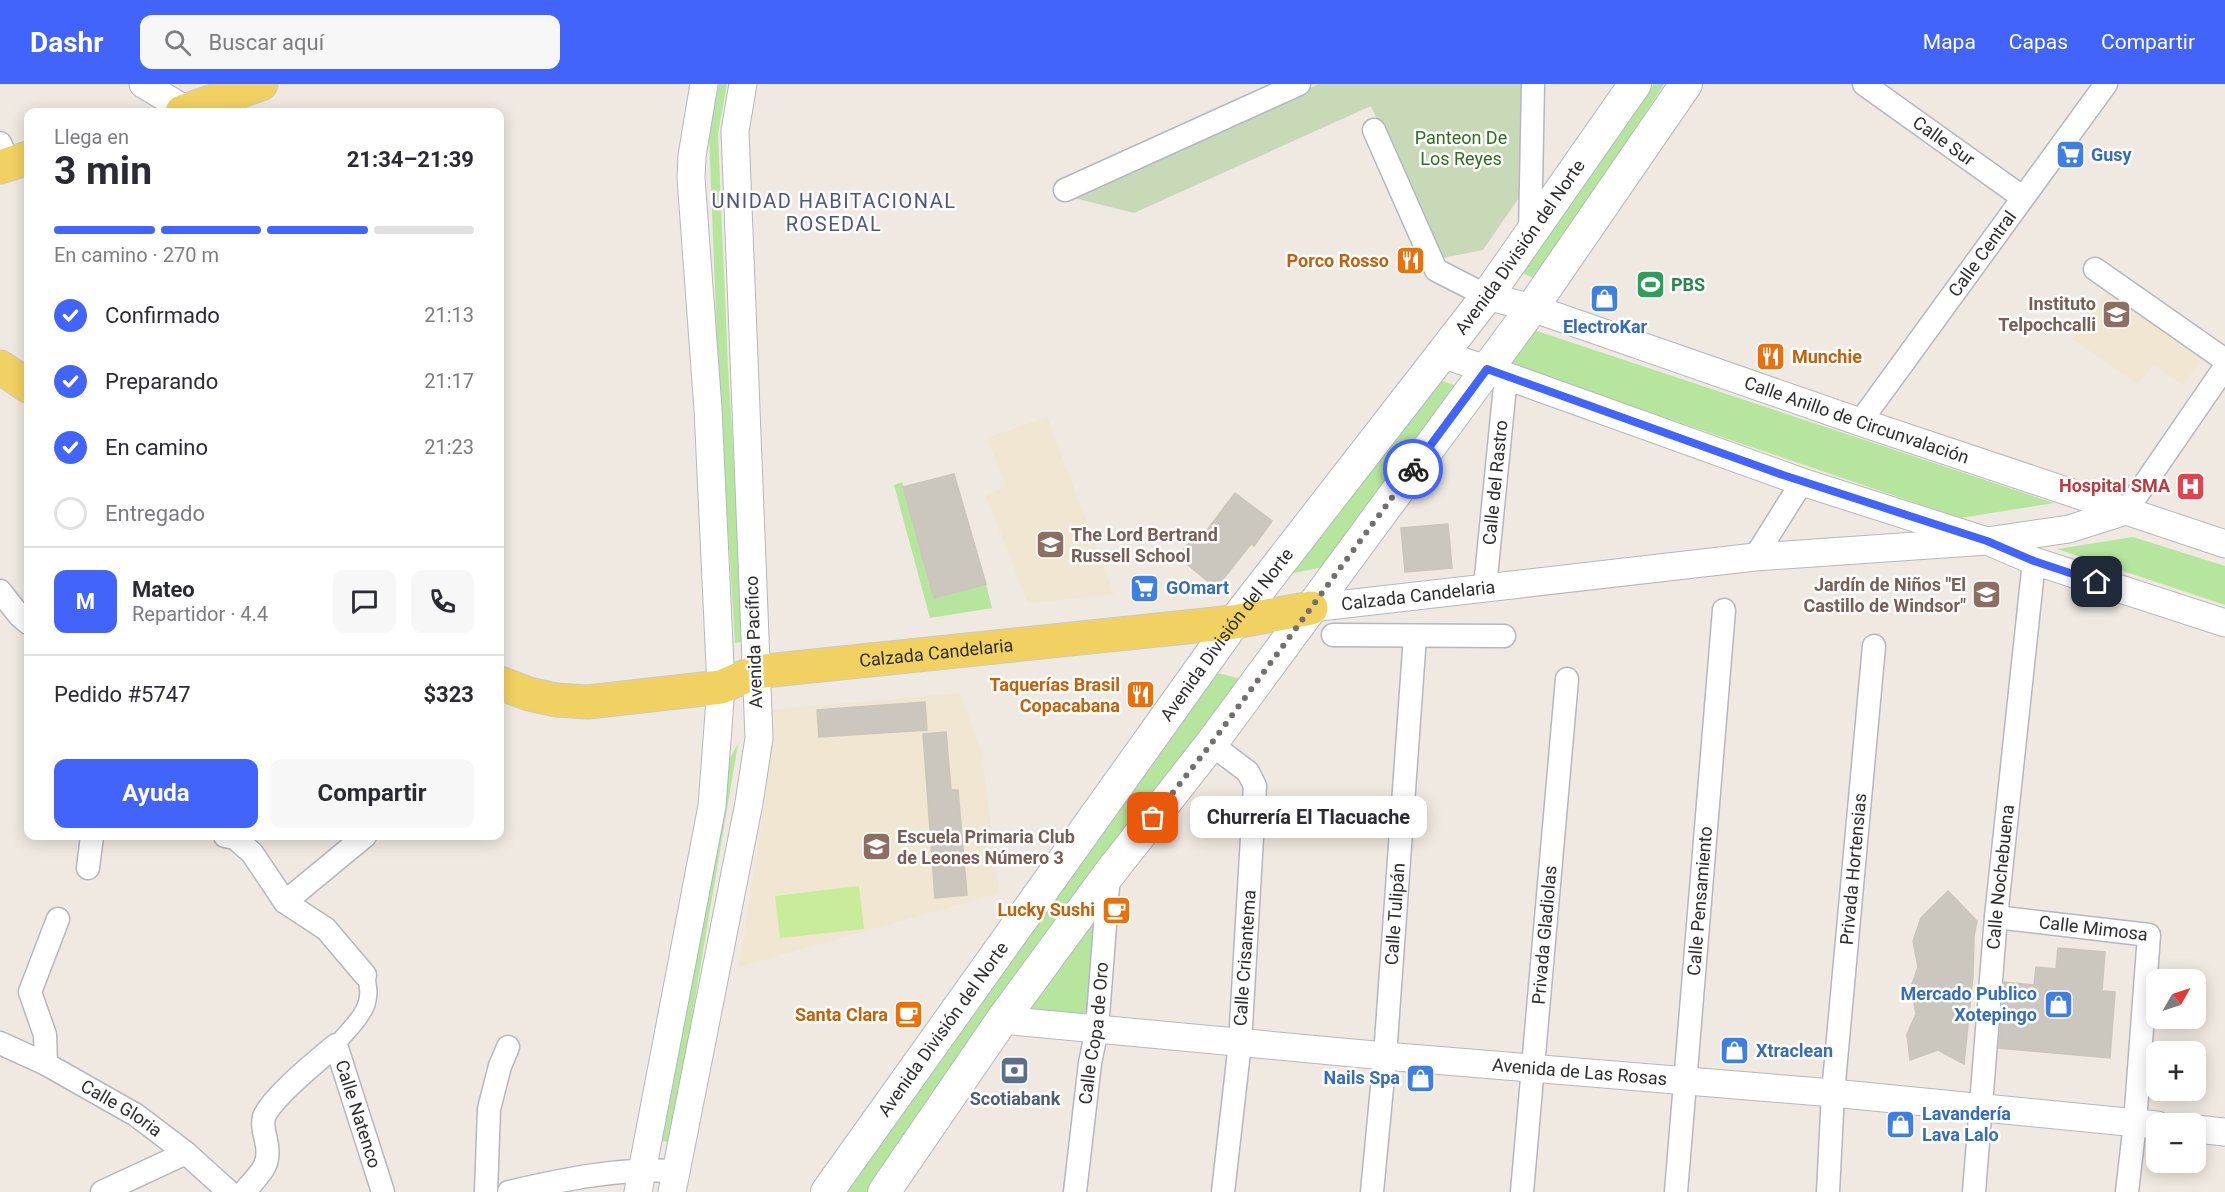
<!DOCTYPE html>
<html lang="es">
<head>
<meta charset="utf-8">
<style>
  body { margin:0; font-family:Roboto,sans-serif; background:#f7f7f7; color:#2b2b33; height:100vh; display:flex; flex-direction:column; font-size:22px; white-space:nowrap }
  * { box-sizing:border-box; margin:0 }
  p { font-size:20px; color:#7c7c81 }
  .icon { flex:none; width:33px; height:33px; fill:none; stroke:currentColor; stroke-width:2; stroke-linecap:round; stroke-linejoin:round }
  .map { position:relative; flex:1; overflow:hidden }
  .panel { position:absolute; left:24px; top:24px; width:480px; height:732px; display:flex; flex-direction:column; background:#fff; border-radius:12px; box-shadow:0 3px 15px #0003 }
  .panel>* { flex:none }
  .needle { width:39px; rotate:51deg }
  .fabs { position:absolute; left:2146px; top:885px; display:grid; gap:12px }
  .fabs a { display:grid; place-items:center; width:60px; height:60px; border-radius:12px; background:#fff; box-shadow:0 3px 15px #0003; font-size:30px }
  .pin { position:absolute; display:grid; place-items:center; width:51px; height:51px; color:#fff; margin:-26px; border-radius:12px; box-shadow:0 3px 9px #0006 }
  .courier { position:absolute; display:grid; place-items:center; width:60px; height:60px; margin:-30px; border:4px solid #4264fb; border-radius:50%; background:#fff; color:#222; box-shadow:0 2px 8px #0007 }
  .bubble { position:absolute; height:42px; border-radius:12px; background:#fff; box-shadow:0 3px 15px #0003; font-size:20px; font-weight:700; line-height:42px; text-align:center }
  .head em { font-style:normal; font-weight:700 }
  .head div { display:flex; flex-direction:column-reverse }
  .head { display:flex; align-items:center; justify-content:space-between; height:102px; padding:0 30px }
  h1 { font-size:39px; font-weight:700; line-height:45px }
  .bar { display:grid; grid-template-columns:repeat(4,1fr); gap:9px 6px; align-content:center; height:72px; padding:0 30px }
  .bar i { height:8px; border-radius:4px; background:#e1e1e2 }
  .bar .selected { background:#4264fb }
  .bar p { grid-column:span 4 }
  .line { display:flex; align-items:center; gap:15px; padding:0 30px; border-top:2px solid #e1e1e2 }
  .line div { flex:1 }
  .round { display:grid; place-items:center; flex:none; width:63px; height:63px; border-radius:12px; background:#f7f7f7 }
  ol { padding:0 30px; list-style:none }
  li { display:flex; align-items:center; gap:18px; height:66px }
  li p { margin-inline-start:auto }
  li .icon { padding:6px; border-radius:50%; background:#4264fb; color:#fff; stroke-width:4 }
  li:last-child { color:#7c7c81 }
  li i { width:33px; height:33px; border:3px solid #e1e1e2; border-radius:50% }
  .button { display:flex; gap:12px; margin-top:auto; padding:12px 30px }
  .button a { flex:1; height:69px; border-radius:12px; background:#4264fb; color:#fff; font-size:24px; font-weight:700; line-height:69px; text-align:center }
  .button a+a { background:#f7f7f7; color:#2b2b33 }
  header { display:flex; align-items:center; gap:36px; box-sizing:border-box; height:84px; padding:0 30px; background:#4264fb; color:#fff }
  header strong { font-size:28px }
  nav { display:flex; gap:33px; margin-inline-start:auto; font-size:21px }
  .search { width:420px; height:54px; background:#f7f7f7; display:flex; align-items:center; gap:15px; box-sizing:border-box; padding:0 21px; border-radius:12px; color:#7c7c81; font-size:22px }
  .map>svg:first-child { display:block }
  .education { fill:#f0e6d1 }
  .green { fill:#b6e59e }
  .cemetery { fill:#c8d9b8 }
  .pitch { fill:#c9ec9a }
  .building { fill:#cbc7bf; stroke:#cbc5ba; stroke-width:1.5 }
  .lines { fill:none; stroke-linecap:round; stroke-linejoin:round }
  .pedestrian-casing { stroke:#b4b7c1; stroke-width:19 }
  .minor-casing { stroke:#b4b7c1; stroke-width:25 }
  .tertiary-casing { stroke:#b4b7c1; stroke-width:29 }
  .secondary-casing { stroke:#b4b7c1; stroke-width:34 }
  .primary-casing { stroke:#c9c9c9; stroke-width:35 }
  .pedestrian { stroke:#fff; stroke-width:16 }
  .minor { stroke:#fff; stroke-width:22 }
  .tertiary { stroke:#fff; stroke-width:27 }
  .secondary { stroke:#fff; stroke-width:32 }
  .primary { stroke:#f2d163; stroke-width:33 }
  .done { stroke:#726f6d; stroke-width:6; stroke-dasharray:0 10.8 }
  .route { stroke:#4264fb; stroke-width:8 }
  .labels { text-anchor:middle; stroke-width:5; stroke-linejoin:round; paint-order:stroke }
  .park-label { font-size:18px; fill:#2c6e1b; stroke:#fff }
  .street-label { font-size:18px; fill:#2e2e2e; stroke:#fff }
  .shop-label { font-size:18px; font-weight:bold; fill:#366cbe; stroke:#fff; text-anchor:start }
  .food-label { font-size:18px; font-weight:bold; fill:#c56008; stroke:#fff; text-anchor:end }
  .leisure-label { font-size:18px; font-weight:bold; fill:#27864d; stroke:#fff; text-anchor:start }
  .education-label { font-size:18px; font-weight:bold; fill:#785e54; stroke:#fff; text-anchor:end }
  .health-label { font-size:18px; font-weight:bold; fill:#be3a42; stroke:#fff; text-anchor:end }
  .service-label { font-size:18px; font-weight:bold; fill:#4e5e75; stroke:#fff }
  .neighbourhood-label { font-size:20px; letter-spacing:1.5px; fill:#4d5680; stroke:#fff }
</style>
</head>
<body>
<header>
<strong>Dashr</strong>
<div class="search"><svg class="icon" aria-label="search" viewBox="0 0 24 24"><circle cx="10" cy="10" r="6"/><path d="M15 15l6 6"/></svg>Buscar aquí</div>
<nav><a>Mapa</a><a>Capas</a><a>Compartir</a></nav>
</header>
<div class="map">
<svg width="2225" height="1108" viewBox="0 0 2225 1108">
  <rect width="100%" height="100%" fill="#efe9e1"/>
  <g class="education">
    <path d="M2109 204 2203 273 2183 301 2153 280 2138 300 2073 255Z"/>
    <path d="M1047 333 1114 510 1028 519 986 412 1006 402 987 354Z"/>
    <path d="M960 609 982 671 999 809 739 883 765 716 768 626Z"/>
  </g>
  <g class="green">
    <path d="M719 0H727L718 50 728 283 745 557 735 559 718 282 709 50Z"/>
    <path d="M1654 0H1664L1538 196 1518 187Z"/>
    <path d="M1525 243 2054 419 1960 434 1502 278Z"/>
    <path d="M1433 294 1460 303 1328 482 1284 491Z"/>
    <path d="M902 398 934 514 986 500 992 524 930 534 894 401Z"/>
    <path d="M2133 453 2225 482V521L2057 465Z"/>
    <path d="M1213 588 1242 595 876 1108H839Z"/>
    <path d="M738 660 671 1057 659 1058 730 674Z"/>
    <path d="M1115 796 1096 944 1010 936Z"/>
  </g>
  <path class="cemetery" d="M1319 0H1527L1525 105 1483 166 1438 175 1371 22 1134 129 1070 113Z"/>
  <path class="pitch" d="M859 802 864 845 780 854 775 812Z"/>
  <g class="building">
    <path d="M954 390 986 500 934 514 903 403Z"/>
    <path d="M1235 409 1272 437 1254 462 1251 460 1216 504 1178 473 1196 450 1201 454Z"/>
    <path d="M1448 440 1452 484 1405 488 1401 444Z"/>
    <path d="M925 618 927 646 819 653 817 626Z"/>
    <path d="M946 648 951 706H958L967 811 935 814 923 650Z"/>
    <path d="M1948 807 1977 837 1974 852 1973 892 1964 980 1938 966 1910 976 1907 950 1916 930 1911 903 1918 883 1913 857 1921 834Z"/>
    <path d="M2058 864 2105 868 2102 907 2115 908 2110 974 1999 964 2004 898 2034 901 2036 883 2056 885Z"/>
  </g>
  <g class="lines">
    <defs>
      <path id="pedestrian" d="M336 961C355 938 377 923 365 891"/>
      <g id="minor">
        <path id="s1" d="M1864 0 2022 113"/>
        <path d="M1374 46 1436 186 1487 212"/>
        <path d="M0 59 9 80"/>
        <path d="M1065 106 1299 0"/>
        <path d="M1530 151 1533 0"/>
        <path d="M2095 185 2225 276"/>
        <path id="s2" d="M1860 338 2106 0"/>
        <path d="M2126 427 2225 283"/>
        <path d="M1755 473 1802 398"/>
        <path id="s3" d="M1485 503 1506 292"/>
        <path d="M0 507 19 531 28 539"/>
        <path d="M1333 551 1504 552"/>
        <path d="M1211 660 1248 688 1255 702 1240 959 1223 1108"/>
        <path d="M225 752 235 754 252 769 285 818 326 845 365 891"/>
        <path d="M88 784 92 752"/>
        <path d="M285 818 365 752"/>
        <path id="s4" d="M1996 833 2149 851 2135 1039 2127 1108"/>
        <path id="s5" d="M0 959 46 980 136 1031 186 1069 229 1108"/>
        <path d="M46 980 45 951 30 908 58 835"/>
        <path d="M102 1108 186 1069"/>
        <path id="s6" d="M244 1108C260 1089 272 1082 266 1056 264 1048 262 1041 264 1033 272 1013 318 976 336 961L383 1108"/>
        <path d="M486 1108 489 1025 500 982 508 963"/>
        <path d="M509 1108C565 1095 617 1084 675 1087"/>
        <path id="s7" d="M1075 1108 1090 979 1097 945 1109 790"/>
        <path id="s8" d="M1372 1108 1385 972 1415 552"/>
        <path id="s9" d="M1522 1108 1567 595"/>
        <path id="s10" d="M1676 1108 1724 526"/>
        <path id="s11" d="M1828 1108 1833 1009 1874 562"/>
        <path id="s12" d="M1974 1108 1996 833 2034 477"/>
      </g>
      <g id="tertiary">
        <path d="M143 0 188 27"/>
        <path id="s13" d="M1487 212 1532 224 1860 338 2225 460"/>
        <path d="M1443 271 1487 285 1802 398 1987 457 2034 477 2225 539"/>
        <path id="s14" d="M1311 524 1755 473 1987 457 2069 445 2126 427"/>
        <path id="s15" d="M1002 936 1385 972 1833 1009 2157 1041"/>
        <path d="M2196 1045 2225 1048"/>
        <path d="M638 1108 712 722 721 603 708 325 691 94 692 72 704 0"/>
        <path d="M672 1108 749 719 759 654 735 47 743 0"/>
      </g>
      <g id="secondary">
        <path id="s16" d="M827 1108 1234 538 1487 212 1635 0"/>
        <path d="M884 1108 1002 936 1109 790 1211 660 1532 224 1686 0"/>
      </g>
      <g id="primary">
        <path d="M182 28 261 0"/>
        <path d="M0 83 28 74"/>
        <path d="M0 283 28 302"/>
        <path id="s17" d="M500 599 529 610 556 616 588 618 721 603 755 588 1234 538 1311 524"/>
      </g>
    </defs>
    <use href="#pedestrian" class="pedestrian-casing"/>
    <use href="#minor" class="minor-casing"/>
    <use href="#tertiary" class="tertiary-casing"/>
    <use href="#secondary" class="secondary-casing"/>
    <use href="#primary" class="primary-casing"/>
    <use href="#pedestrian" class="pedestrian"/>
    <use href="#minor" class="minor"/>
    <use href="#tertiary" class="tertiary"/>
    <use href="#secondary" class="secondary"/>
    <use href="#primary" class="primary"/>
  </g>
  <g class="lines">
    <path class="done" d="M1153 734 1211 660 1413 385"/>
    <path class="route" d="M1413 385 1487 285 1783 391 1987 457 2034 477 2097 498"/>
  </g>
  <defs>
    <symbol id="supermarket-square" viewBox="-11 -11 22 22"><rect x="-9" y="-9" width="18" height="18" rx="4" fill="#3f7fe0" stroke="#fff"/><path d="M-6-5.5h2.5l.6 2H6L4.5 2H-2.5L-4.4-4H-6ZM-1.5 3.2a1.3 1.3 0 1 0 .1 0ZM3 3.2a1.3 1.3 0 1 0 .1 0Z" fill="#fff"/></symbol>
    <symbol id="restaurant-square" viewBox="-11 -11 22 22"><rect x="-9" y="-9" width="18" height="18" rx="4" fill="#e8710a" stroke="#fff"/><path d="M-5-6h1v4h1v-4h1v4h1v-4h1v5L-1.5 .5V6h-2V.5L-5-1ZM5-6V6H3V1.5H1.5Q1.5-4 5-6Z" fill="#fff"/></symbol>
    <symbol id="stadium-square" viewBox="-11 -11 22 22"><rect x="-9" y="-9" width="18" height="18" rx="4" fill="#2e9e5b" stroke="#fff"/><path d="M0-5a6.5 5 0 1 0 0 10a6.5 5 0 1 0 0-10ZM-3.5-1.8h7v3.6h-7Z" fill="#fff"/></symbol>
    <symbol id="shop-square" viewBox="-11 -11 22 22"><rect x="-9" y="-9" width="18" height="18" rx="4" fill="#3f7fe0" stroke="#fff"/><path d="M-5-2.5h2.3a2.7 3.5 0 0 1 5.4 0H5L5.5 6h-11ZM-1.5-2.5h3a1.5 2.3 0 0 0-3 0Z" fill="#fff"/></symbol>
    <symbol id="school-square" viewBox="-11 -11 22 22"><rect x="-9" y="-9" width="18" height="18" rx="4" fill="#8d6e63" stroke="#fff"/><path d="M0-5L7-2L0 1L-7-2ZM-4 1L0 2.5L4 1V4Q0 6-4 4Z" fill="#fff"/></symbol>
    <symbol id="hospital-square" viewBox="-11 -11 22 22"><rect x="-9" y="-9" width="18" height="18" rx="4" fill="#e0444e" stroke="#fff"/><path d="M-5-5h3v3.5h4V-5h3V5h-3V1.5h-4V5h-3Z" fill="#fff"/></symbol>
    <symbol id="cafe-square" viewBox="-11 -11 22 22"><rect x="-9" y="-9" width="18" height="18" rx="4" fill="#e8710a" stroke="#fff"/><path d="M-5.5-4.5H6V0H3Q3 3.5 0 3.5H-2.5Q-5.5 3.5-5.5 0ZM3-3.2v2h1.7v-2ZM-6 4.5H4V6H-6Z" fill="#fff"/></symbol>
    <symbol id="bank-square" viewBox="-11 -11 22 22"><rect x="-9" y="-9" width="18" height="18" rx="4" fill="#5c6f8a" stroke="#fff"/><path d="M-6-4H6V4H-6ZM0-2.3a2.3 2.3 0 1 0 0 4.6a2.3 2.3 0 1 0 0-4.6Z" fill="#fff"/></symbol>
  </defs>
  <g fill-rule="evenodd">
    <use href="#supermarket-square" x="2054" y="54" width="33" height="33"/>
    <use href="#restaurant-square" x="1394" y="160" width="33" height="33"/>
    <use href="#stadium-square" x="1634" y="184" width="33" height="33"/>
    <use href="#shop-square" x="1588" y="198" width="33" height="33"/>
    <use href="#school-square" x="2100" y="214" width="33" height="33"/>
    <use href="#restaurant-square" x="1754" y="256" width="33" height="33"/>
    <use href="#hospital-square" x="2174" y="386" width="33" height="33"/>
    <use href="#school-square" x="1034" y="444" width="33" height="33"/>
    <use href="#supermarket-square" x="1128" y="488" width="33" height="33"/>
    <use href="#school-square" x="1970" y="494" width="33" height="33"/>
    <use href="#restaurant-square" x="1124" y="594" width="33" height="33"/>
    <use href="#school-square" x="860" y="746" width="33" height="33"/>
    <use href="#cafe-square" x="1100" y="810" width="33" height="33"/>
    <use href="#shop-square" x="2042" y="904" width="33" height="33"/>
    <use href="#cafe-square" x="892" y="914" width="33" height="33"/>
    <use href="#shop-square" x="1718" y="950" width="33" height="33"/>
    <use href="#bank-square" x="998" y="970" width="33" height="33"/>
    <use href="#shop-square" x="1404" y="978" width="33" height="33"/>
    <use href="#shop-square" x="1884" y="1024" width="33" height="33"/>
  </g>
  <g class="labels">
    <g class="park-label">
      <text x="1461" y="60">Panteon De<tspan x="1461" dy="21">Los Reyes</tspan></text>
    </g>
    <g class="street-label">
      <text dy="6" stroke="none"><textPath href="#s1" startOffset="98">Calle Sur</textPath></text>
      <text dy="6" stroke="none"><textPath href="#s16" startOffset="1172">Avenida División del Norte</textPath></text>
      <text dy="6" stroke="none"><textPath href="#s2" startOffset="208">Calle Central</textPath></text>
      <text dy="6" stroke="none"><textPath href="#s13" startOffset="390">Calle Anillo de Circunvalación</textPath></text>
      <text dy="6" stroke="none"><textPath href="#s3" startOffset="105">Calle del Rastro</textPath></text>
      <text dy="6" stroke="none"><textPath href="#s14" startOffset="108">Calzada Candelaria</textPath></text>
      <text dy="6" stroke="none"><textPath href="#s16" startOffset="686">Avenida División del Norte</textPath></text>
      <text transform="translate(754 558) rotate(-92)" y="6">Avenida Pacífico</text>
      <text dy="6" stroke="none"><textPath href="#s17" startOffset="444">Calzada Candelaria</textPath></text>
      <text dy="6" stroke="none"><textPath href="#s11" startOffset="324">Privada Hortensias</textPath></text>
      <text dy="6" stroke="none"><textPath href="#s12" startOffset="316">Calle Nochebuena</textPath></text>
      <text dy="6" stroke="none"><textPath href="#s10" startOffset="292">Calle Pensamiento</textPath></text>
      <text dy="6" stroke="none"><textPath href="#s8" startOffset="279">Calle Tulipán</textPath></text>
      <text dy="6" stroke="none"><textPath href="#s4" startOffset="98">Calle Mimosa</textPath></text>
      <text dy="6" stroke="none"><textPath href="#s9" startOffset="258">Privada Gladiolas</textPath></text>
      <text transform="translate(1245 874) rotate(-86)" y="6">Calle Crisantema</text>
      <text dy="6" stroke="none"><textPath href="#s16" startOffset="200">Avenida División del Norte</textPath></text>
      <text dy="6" stroke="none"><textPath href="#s7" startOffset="160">Calle Copa de Oro</textPath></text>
      <text dy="6" stroke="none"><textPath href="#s15" startOffset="580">Avenida de Las Rosas</textPath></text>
      <text dy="6" stroke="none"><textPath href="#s5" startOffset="138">Calle Gloria</textPath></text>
      <text dy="6" stroke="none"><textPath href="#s6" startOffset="258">Calle Natenco</textPath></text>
    </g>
    <g class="shop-label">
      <text x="2091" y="77">Gusy</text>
      <text x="1605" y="249" text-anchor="middle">ElectroKar</text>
      <text x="1166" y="510">GOmart</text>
      <text x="2037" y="916" text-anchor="end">Mercado Publico<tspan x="2037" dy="21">Xotepingo</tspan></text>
      <text x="1756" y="973">Xtraclean</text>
      <text x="1400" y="1000" text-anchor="end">Nails Spa</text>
      <text x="1922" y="1036">Lavandería<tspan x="1922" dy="21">Lava Lalo</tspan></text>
    </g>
    <g class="food-label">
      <text x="1389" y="183">Porco Rosso</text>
      <text x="1792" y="279" text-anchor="start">Munchie</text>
      <text x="1120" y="607">Taquerías Brasil<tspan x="1120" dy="21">Copacabana</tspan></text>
      <text x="1095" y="832">Lucky Sushi</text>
      <text x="888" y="937">Santa Clara</text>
    </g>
    <g class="leisure-label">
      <text x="1671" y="207">PBS</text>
    </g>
    <g class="education-label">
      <text x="2096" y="226">Instituto<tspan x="2096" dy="21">Telpochcalli</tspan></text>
      <text x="1071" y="457" text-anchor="start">The Lord Bertrand<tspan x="1071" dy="21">Russell School</tspan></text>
      <text x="1966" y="507">Jardín de Niños "El<tspan x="1966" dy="21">Castillo de Windsor"</tspan></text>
      <text x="897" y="759" text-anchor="start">Escuela Primaria Club<tspan x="897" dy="21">de Leones Número 3</tspan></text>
    </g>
    <g class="health-label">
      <text x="2170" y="408">Hospital SMA</text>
    </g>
    <g class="service-label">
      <text x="1015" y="1021">Scotiabank</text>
    </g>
    <g class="neighbourhood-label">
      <text x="834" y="124">UNIDAD HABITACIONAL<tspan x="834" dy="23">ROSEDAL</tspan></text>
    </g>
  </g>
</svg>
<div class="fabs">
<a><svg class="needle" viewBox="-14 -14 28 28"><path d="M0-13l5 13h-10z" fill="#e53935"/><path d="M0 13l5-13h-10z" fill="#7c7c81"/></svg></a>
<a>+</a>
<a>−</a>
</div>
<div class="pin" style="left:1153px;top:734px;background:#ea580c"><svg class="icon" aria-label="bag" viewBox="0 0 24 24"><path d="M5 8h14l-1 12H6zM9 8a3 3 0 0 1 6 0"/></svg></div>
<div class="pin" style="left:2097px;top:498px;background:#1f2937"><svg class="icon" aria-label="home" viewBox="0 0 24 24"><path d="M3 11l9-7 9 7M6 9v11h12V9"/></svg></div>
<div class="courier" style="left:1413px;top:385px"><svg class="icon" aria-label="bike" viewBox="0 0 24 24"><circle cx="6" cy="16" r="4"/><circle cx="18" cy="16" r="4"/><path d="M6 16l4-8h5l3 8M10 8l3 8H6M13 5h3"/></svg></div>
<div class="bubble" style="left:1190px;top:712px;width:237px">Churrería El Tlacuache</div>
<section class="panel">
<div class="head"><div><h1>3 min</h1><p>Llega en</p></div><em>21:34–21:39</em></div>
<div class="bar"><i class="selected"></i><i class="selected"></i><i class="selected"></i><i></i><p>En camino · 270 m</p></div>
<ol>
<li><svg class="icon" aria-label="check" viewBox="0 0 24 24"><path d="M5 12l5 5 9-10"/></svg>Confirmado<p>21:13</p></li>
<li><svg class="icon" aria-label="check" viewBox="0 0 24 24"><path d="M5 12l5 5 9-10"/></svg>Preparando<p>21:17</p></li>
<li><svg class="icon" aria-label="check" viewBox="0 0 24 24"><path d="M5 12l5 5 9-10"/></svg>En camino<p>21:23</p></li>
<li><i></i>Entregado</li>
</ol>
<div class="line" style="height:108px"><b class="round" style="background:#4264fb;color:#fff">M</b><div><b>Mateo</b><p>Repartidor · 4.4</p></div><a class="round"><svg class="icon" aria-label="chat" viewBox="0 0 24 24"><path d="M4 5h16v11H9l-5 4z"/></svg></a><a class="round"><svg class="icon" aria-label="phone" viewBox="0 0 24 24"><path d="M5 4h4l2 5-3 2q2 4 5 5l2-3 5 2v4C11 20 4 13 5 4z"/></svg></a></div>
<div class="line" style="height:78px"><div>Pedido #5747</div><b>$323</b></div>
<div class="button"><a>Ayuda</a><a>Compartir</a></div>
</section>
</div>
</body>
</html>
